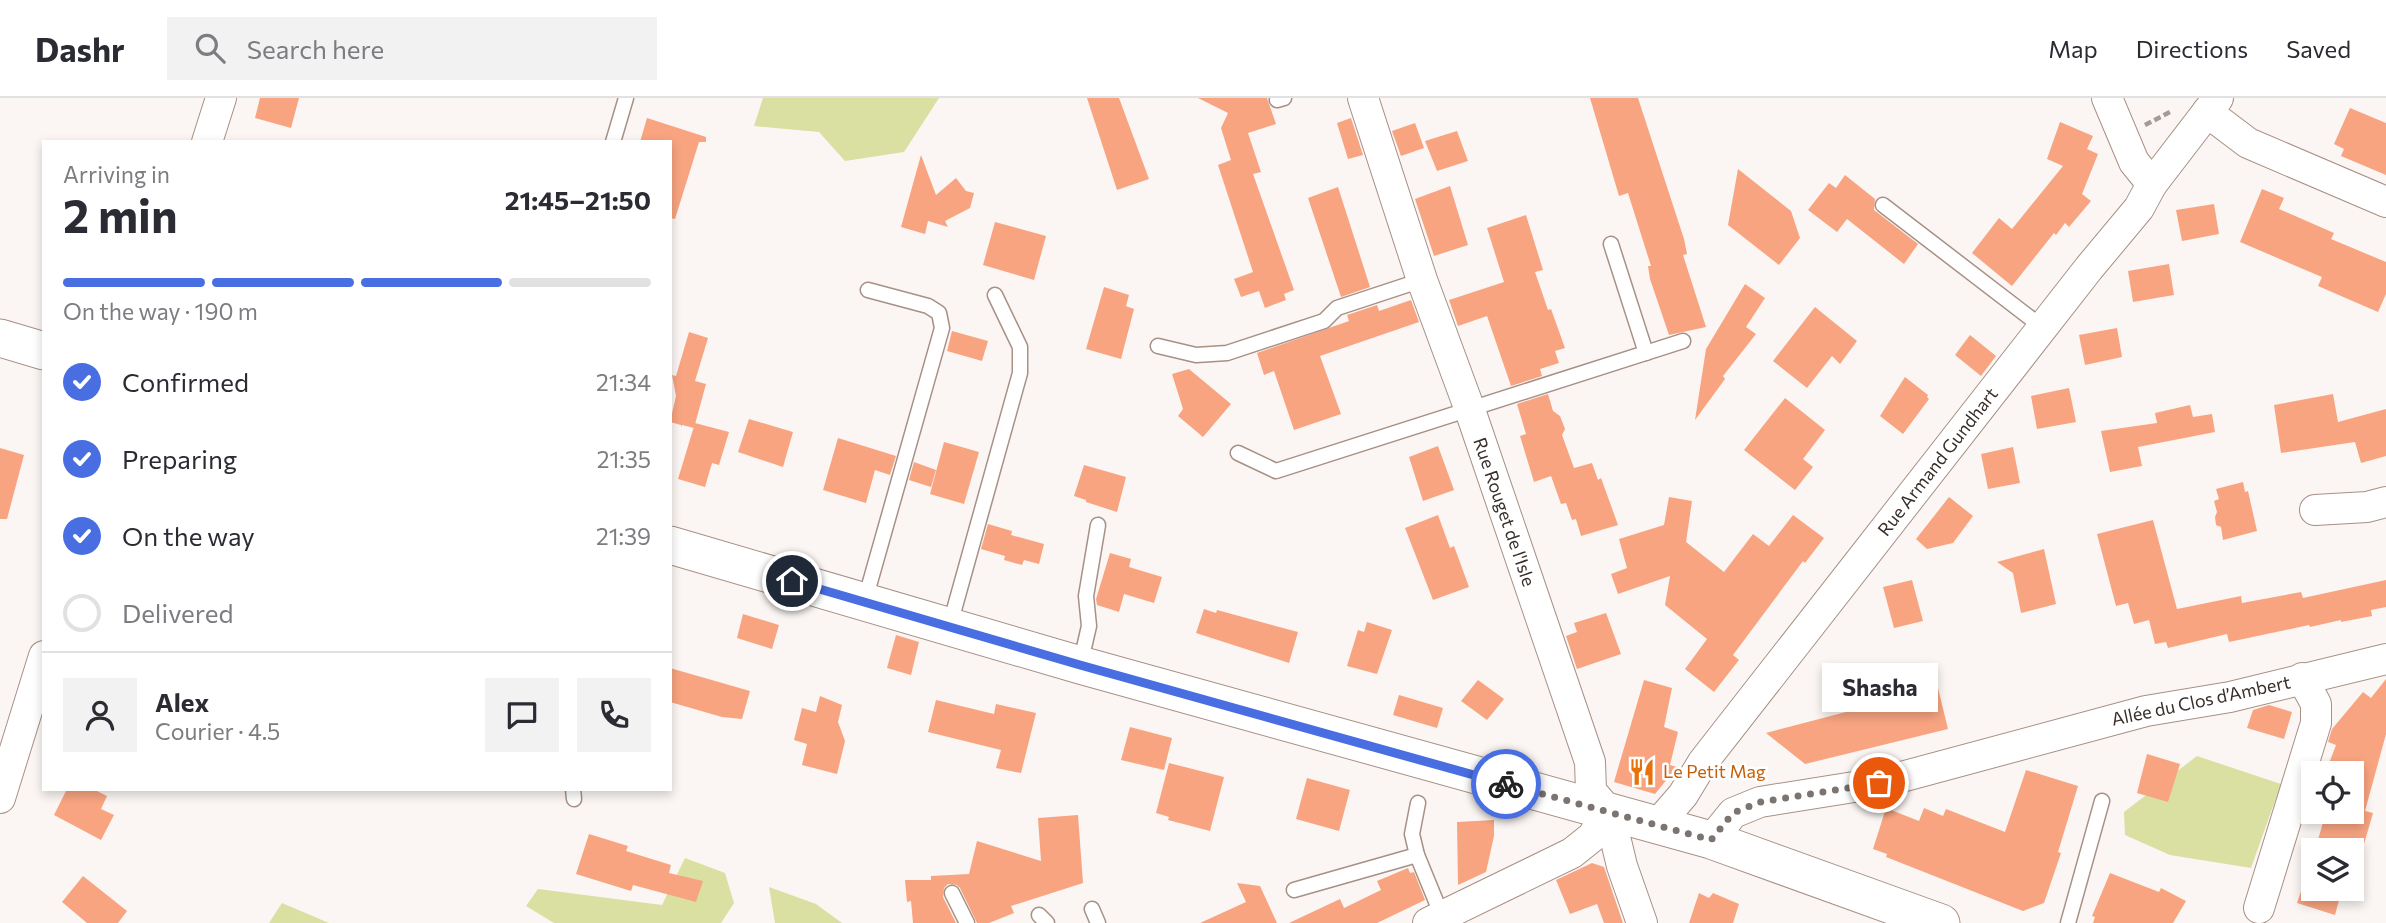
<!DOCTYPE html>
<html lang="en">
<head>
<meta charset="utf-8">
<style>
  body { margin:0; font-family:Commissioner,sans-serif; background:#f2f2f3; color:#2b2b33; height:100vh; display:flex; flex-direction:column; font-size:26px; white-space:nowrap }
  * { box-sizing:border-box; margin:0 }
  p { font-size:23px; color:#7c7c81 }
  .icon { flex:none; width:38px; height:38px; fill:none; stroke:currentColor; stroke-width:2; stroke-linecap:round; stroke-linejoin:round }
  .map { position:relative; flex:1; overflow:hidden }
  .sheet { position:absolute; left:42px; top:42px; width:630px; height:651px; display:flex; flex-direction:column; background:#fff; border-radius:0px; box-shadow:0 4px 10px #0003 }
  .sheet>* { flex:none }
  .buttons { position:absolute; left:2301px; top:663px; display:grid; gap:14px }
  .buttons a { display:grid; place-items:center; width:63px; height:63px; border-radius:0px; background:#fff; box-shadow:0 4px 10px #0003; font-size:35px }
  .pin { position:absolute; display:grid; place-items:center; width:60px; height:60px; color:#fff; margin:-30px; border:4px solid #fff; border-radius:50%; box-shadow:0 2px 7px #0007 }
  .courier { position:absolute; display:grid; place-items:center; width:70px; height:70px; margin:-35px; border:5px solid #486ee1; border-radius:50%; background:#fff; color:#222; box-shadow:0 2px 9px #0007 }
  .bubble { position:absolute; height:49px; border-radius:0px; background:#fff; box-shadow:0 4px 10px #0003; font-size:23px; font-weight:700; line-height:49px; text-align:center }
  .head em { font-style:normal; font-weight:700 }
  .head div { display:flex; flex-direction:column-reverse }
  .head { display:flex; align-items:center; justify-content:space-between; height:119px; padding:0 21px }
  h1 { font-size:46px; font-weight:700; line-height:52px }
  .bar { display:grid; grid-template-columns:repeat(4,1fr); gap:10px 7px; align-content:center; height:84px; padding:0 21px }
  .bar i { height:9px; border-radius:5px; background:#e1e1e2 }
  .bar .on { background:#486ee1 }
  .bar p { grid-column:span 4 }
  .line { display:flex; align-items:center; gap:18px; padding:0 21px; border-top:2px solid #e1e1e2 }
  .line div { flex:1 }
  .round { display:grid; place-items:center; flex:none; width:74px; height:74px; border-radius:0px; background:#f2f2f3 }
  ol { padding:0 21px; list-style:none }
  li { display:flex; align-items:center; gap:21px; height:77px }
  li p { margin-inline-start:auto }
  li .icon { padding:7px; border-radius:50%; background:#486ee1; color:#fff; stroke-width:4 }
  li:last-child { color:#7c7c81 }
  li i { width:38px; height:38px; border:4px solid #e1e1e2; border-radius:50% }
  header { display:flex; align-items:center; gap:42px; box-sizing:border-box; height:98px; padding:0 35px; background:#fff; border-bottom:2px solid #e1e1e2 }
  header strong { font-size:33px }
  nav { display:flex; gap:38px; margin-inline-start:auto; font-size:24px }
  .search { width:490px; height:63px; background:#f2f2f3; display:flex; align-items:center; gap:18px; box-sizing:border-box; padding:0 24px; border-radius:0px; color:#7c7c81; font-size:26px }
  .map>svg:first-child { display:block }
  .green { fill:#d9e0a2 }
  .building { fill:#f8a480 }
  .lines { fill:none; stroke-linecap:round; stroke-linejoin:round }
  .service-casing { stroke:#a79085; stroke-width:17 }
  .minor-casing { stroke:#a79085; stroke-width:32 }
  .tertiary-casing { stroke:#a79085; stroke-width:39 }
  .path { stroke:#a39b98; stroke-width:4.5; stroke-dasharray:7 3.5; stroke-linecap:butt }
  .service { stroke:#fff; stroke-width:14 }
  .minor { stroke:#fff; stroke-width:30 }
  .tertiary { stroke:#fff; stroke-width:37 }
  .done { stroke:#7c7470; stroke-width:7; stroke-dasharray:0 12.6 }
  .route { stroke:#486ee1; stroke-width:9 }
  .labels { text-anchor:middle; stroke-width:5; stroke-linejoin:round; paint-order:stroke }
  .street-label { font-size:18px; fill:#382e2a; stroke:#fff }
  .food-label { font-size:18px; fill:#c56008; stroke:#fff; text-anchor:start }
</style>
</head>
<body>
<header>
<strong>Dashr</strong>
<div class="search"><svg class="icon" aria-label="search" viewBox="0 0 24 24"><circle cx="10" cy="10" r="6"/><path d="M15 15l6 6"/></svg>Search here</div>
<nav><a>Map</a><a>Directions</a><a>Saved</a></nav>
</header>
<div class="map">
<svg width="2386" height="825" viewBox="0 0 2386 825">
  <rect width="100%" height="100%" fill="#fbf6f3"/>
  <g class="green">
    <path d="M763 0H939L904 54 845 63 819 34 754 28Z"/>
    <path d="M2197 658 2281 686 2251 770 2170 757 2125 737 2124 714Z"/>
    <path d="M685 760 725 775 734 805 721 825H554L526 808 538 791 662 807Z"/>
    <path d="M769 789 816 806 842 825H775Z"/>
    <path d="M282 805 329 825H269Z"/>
  </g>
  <g class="building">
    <path d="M260 0H299L291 30 255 20Z"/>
    <path d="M1087 0H1119L1149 81 1117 92Z"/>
    <path d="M1198 0H1267L1276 26 1248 35 1261 74 1253 76 1294 192 1284 196 1286 202 1265 210 1259 193 1241 199 1234 181 1253 174 1218 67 1231 62 1221 30 1228 15Z"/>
    <path d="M1590 0H1638L1684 141 1687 156 1683 157 1706 229 1669 237 1650 181 1648 168H1651L1628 95 1619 98Z"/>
    <path d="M2350 10 2386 25V77L2341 58 2344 51 2334 46Z"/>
    <path d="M647 20 706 39V44H699L675 121 670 120V44H640Z"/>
    <path d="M1351 20 1363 57 1348 61 1337 25Z"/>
    <path d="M2060 24 2093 38 2087 51 2098 56 2082 96 2091 103 2069 129 2065 125 2056 137 2054 135 2012 188 1972 155 1999 120 2012 131 2063 68 2047 61Z"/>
    <path d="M1415 25 1424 50 1401 58 1392 33Z"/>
    <path d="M1457 33 1468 63 1437 73 1425 43Z"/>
    <path d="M921 57 936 97 956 80 966 93 974 95 970 110 945 123 948 129 928 123 925 136 901 129Z"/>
    <path d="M1738 71 1791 113 1800 140 1779 167 1728 127Z"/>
    <path d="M1845 77 1875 101 1874 112 1918 146 1904 166 1847 121 1837 134 1808 112 1829 85 1836 90Z"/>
    <path d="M1450 88 1468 147 1434 158 1415 101Z"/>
    <path d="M1338 89 1370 189 1341 199 1308 100Z"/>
    <path d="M2262 91 2284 100 2279 111 2334 135 2331 141 2386 164V196L2378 214 2318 188 2322 179 2240 144Z"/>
    <path d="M2214 106 2219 136 2182 143 2176 112Z"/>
    <path d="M1526 117 1543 172 1535 174 1548 212 1551 211 1565 250 1555 253 1559 265 1540 271 1542 278 1511 288 1487 218 1458 228 1449 202 1504 184 1487 130Z"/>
    <path d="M995 124 1046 138 1034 182 983 167Z"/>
    <path d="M2169 166 2174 197 2133 204 2128 173Z"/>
    <path d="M1745 186 1765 200 1746 229 1756 236 1723 278 1725 281 1695 322 1706 251Z"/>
    <path d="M1104 189 1129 197 1126 208 1134 211 1121 261 1086 251Z"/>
    <path d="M1411 202 1419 224 1320 258 1341 316 1294 332 1274 273 1264 277 1257 255 1349 223 1347 217 1377 207 1379 213Z"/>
    <path d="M1815 209 1857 243 1840 266 1832 258 1807 290 1773 263Z"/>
    <path d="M2117 230 2122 259 2085 267 2079 237Z"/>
    <path d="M952 233 988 243 982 263 947 253Z"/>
    <path d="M689 234 708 240 695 283 706 286 694 330 682 327V329L681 327 670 324 676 298 672 277 676 278Z"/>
    <path d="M1970 237 1996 258 1981 278 1955 257Z"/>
    <path d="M1189 271 1231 306 1203 339 1178 318 1183 311 1172 276Z"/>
    <path d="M1905 279 1928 297 1927 299 1929 301 1903 336 1880 318Z"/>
    <path d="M2069 290 2076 324 2037 331 2031 298Z"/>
    <path d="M1548 296 1553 313 1560 318 1565 331 1562 337 1574 370 1592 365 1598 382 1601 380 1618 427 1581 438 1576 421 1572 422 1566 405 1561 406 1551 378 1534 384 1520 338 1526 336 1517 306Z"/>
    <path d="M2333 296 2338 324 2386 311V358L2361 365 2355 344 2281 355 2274 307Z"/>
    <path d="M1785 300 1825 332 1803 361 1813 369 1795 392 1744 352Z"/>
    <path d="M2190 307 2193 319 2212 316 2215 334 2138 349 2142 368 2110 374 2101 333 2157 325 2155 315Z"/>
    <path d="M749 321 793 334 783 369 738 354Z"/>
    <path d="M695 325 729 334 719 367 712 365 705 389 678 381Z"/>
    <path d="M838 340 896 358 890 377 875 372 866 405 823 392Z"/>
    <path d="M944 344 979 354 964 406 930 396Z"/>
    <path d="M1438 348 1454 392 1423 403 1409 359Z"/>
    <path d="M2013 349 2020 385 1988 391 1981 356Z"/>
    <path d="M0 350 24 357 7 421H0Z"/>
    <path d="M914 364 936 372 931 389 909 382Z"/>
    <path d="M1084 367 1126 379 1117 414 1086 404V402L1074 398Z"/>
    <path d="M2243 384 2245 394 2248 393 2257 433 2223 442 2221 429 2216 427 2215 419 2217 414 2214 403 2219 401 2216 391Z"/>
    <path d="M1669 399 1692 403 1686 444 1724 474 1753 436 1769 448 1793 417 1824 440 1805 465 1803 463 1733 557 1739 562 1714 594 1685 571 1707 541 1665 507 1670 478 1618 496 1611 476 1627 470 1619 441 1664 427Z"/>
    <path d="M1949 399 1973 418 1953 445 1927 451 1916 441Z"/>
    <path d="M1438 417 1450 450 1454 448 1469 489 1433 502 1405 430Z"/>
    <path d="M2153 422 2177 511 2241 498 2242 505 2301 494 2303 500 2386 482V509L2371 512 2372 518 2341 524V522L2310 529 2309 527 2229 544 2227 536 2168 550 2166 544 2155 546 2149 522 2134 526 2128 505 2116 508 2097 436Z"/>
    <path d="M988 426 1012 433 1011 437 1044 446 1039 466 1024 462 1022 467 1004 462 1005 458 981 451Z"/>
    <path d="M2044 451 2056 506 2021 515 2013 475 1997 464Z"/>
    <path d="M1110 455 1131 461 1129 469 1162 479 1154 505 1124 496 1119 514 1097 507 1096 501Z"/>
    <path d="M1912 482 1923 523 1894 530 1883 489Z"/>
    <path d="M1204 511 1216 515 1217 512 1298 534 1289 565 1196 535Z"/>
    <path d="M1606 515 1621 556 1577 571 1566 538 1577 534 1574 525Z"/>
    <path d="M743 516 779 527 772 551 737 540Z"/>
    <path d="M1367 524 1392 532 1377 576 1347 568 1358 532 1364 534Z"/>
    <path d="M896 537 919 544 911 577 887 570Z"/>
    <path d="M670 570 750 593 742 621 722 619 670 604Z"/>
    <path d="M2386 581V636L2365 713 2373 715 2355 777 2352 776V752H2315L2326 714H2352V676H2325L2336 647 2328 644 2332 631 2363 594 2371 600Z"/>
    <path d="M1478 582 1504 601 1487 622 1461 603Z"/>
    <path d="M1644 582 1672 590 1664 629 1678 634 1670 667 1677 669 1655 696 1614 684Z"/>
    <path d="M1938 590 1948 631 1805 666 1766 635Z"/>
    <path d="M1399 597 1443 610 1437 630 1393 617Z"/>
    <path d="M820 598 842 607 838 624 845 643 837 676 802 667 807 646 794 642 802 610 816 614Z"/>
    <path d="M936 602 994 616 996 606 1036 615 1021 675 996 670 1001 652 928 634Z"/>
    <path d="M2269 607 2292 614 2284 641 2247 630 2253 612Z"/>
    <path d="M1130 629 1172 640 1164 672 1121 662Z"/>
    <path d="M2147 656 2180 666 2168 704 2137 695Z"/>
    <path d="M1169 665 1224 679 1210 733 1168 722 1169 719 1156 715Z"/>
    <path d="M2026 672 2078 688 2058 754 2061 755 2044 805 2023 813 1886 759 1887 756 1873 751 1886 710 1919 723 1924 710 1943 718 1946 711 2005 734Z"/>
    <path d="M1307 680 1350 692 1339 733 1296 721Z"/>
    <path d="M67 691H93L107 698 101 711 114 717 101 742 54 717Z"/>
    <path d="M1078 717 1083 785 1011 808 1014 815 989 825H977L960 790 957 787 948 786 944 790 943 799 956 825H913L911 803 907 804 905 782H931V778L969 776 977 743 1041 763 1038 720Z"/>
    <path d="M1494 722V738L1486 774 1458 787 1457 724Z"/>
    <path d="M589 736 628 748 626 753 671 767 669 775 703 783 696 804 633 787 631 793 576 776Z"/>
    <path d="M2314 756V791H2342L2335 817 2297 805Z"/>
    <path d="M1592 765 1604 769 1623 825H1604L1597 806 1570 816 1556 782Z"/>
    <path d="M1408 770 1410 775 1414 774 1425 802 1377 825H1289L1340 801 1344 810 1381 792 1377 783Z"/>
    <path d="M2110 775 2159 794 2161 790 2186 803 2173 825H2093L2095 819 2092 818Z"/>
    <path d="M83 778 127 813 118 825H87L62 804Z"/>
    <path d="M1237 785 1260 788 1277 825H1200L1246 804Z"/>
    <path d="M1699 795 1709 800 1713 795 1739 806 1733 825H1689Z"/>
  </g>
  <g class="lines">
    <defs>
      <g id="service">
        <path d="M1277 2 1284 0"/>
        <path d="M613 44 626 0"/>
        <path d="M1883 107 2042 229"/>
        <path d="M1611 146 1646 255"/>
        <path d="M1158 248 1196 257 1227 255 1324 223 1337 210 1422 182"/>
        <path d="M1238 355 1276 373 1683 243"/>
        <path d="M865 502 942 230 939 215 928 208 868 192"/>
        <path d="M949 530 1020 275V249L995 197"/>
        <path d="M1080 567 1089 528 1086 498 1098 427"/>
        <path d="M573 691 574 701"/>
        <path d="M1418 705 1412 736 1417 757 1442 818"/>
        <path d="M1294 792 1417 757"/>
        <path d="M952 795 967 825"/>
        <path d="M1092 811 1098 825"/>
        <path d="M1039 817 1047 825"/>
        <path d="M2068 825 2102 703"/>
      </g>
      <g id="minor">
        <path d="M1363 0 1422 182 1470 312 1590 664 1591 693 1609 714 1622 768 1642 825"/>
        <path d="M2107 0 2134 64 2152 86"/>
        <path d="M2207 14 2248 45 2386 104"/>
        <path d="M207 44 221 0"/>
        <path d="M2315 412 2367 409 2386 404"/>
        <path d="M0 700 44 558"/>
        <path d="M1657 727 1683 697 1703 664 2089 170 2139 110 2152 86 2218 0"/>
        <path d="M1711 742 1733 715 1760 704 1879 685 2146 613 2230 599 2386 561"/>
        <path d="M2259 810 2316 625V606L2302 580"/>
        <path d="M1428 825 1572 755 1592 739 1609 714"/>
      </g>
      <g id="tertiary">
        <path d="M0 240 44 253"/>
        <path d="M670 447 1080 567 1711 742 1941 825"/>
      </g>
    </defs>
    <use href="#service" class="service-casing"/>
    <use href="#minor" class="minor-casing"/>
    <use href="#tertiary" class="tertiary-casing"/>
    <path class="path" d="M2145 27 2172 13"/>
    <use href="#service" class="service"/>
    <use href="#minor" class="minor"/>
    <use href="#tertiary" class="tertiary"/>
  </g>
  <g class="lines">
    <path class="done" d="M1506 686 1711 742 1733 715 1760 704 1879 685"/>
    <path class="route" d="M792 483 1080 567 1506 686"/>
  </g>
  <defs>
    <symbol id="restaurant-bare" viewBox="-9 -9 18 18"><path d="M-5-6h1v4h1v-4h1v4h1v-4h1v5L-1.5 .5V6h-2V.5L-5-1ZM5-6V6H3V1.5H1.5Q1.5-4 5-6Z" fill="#e8710a" stroke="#fff" stroke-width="2.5" paint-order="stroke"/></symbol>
  </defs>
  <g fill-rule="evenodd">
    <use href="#restaurant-bare" x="1623" y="655" width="38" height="38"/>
  </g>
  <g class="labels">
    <g class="street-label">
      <text transform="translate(1938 364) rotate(-52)" y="6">Rue Armand Gundhart</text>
      <text transform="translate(1504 414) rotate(71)" y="6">Rue Rouget de l'Isle</text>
      <text transform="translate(2201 603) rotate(-12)" y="6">Allée du Clos d’Ambert</text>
    </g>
    <g class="food-label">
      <text x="1663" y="680">Le Petit Mag</text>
    </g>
  </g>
</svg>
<div class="buttons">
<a><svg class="icon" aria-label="locate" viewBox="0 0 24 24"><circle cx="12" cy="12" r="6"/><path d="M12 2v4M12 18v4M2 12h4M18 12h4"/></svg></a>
<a><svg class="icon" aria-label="layers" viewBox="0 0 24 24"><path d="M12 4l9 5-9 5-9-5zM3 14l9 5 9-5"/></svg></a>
</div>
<div class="pin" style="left:1879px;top:685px;background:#ea580c"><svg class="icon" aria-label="bag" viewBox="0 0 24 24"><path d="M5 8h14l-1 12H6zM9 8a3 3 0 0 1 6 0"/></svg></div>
<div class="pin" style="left:792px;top:483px;background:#1f2937"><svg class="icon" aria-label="home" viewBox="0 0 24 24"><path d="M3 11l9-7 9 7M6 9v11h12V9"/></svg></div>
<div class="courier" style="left:1506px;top:686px"><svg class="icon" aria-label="bike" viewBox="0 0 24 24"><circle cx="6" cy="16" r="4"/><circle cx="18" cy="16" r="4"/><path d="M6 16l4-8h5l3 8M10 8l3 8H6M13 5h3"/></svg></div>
<div class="bubble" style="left:1822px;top:565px;width:116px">Shasha</div>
<section class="sheet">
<div class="head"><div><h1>2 min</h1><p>Arriving in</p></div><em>21:45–21:50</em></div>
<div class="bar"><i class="on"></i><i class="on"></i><i class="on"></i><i></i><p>On the way · 190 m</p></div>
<ol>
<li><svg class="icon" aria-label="check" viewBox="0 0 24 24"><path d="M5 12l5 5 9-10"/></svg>Confirmed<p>21:34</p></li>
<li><svg class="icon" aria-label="check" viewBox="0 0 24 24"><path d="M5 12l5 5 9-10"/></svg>Preparing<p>21:35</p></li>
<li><svg class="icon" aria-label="check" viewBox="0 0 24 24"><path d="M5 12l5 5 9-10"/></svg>On the way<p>21:39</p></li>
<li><i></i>Delivered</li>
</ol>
<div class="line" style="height:126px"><a class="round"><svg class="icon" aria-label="person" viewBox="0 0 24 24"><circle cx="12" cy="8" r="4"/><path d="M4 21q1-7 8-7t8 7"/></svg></a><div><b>Alex</b><p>Courier · 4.5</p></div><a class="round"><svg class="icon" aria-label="chat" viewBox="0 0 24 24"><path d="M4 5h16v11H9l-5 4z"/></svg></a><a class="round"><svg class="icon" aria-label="phone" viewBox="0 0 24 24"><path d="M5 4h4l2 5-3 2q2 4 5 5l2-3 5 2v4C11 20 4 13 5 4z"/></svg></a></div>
</section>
</div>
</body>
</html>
